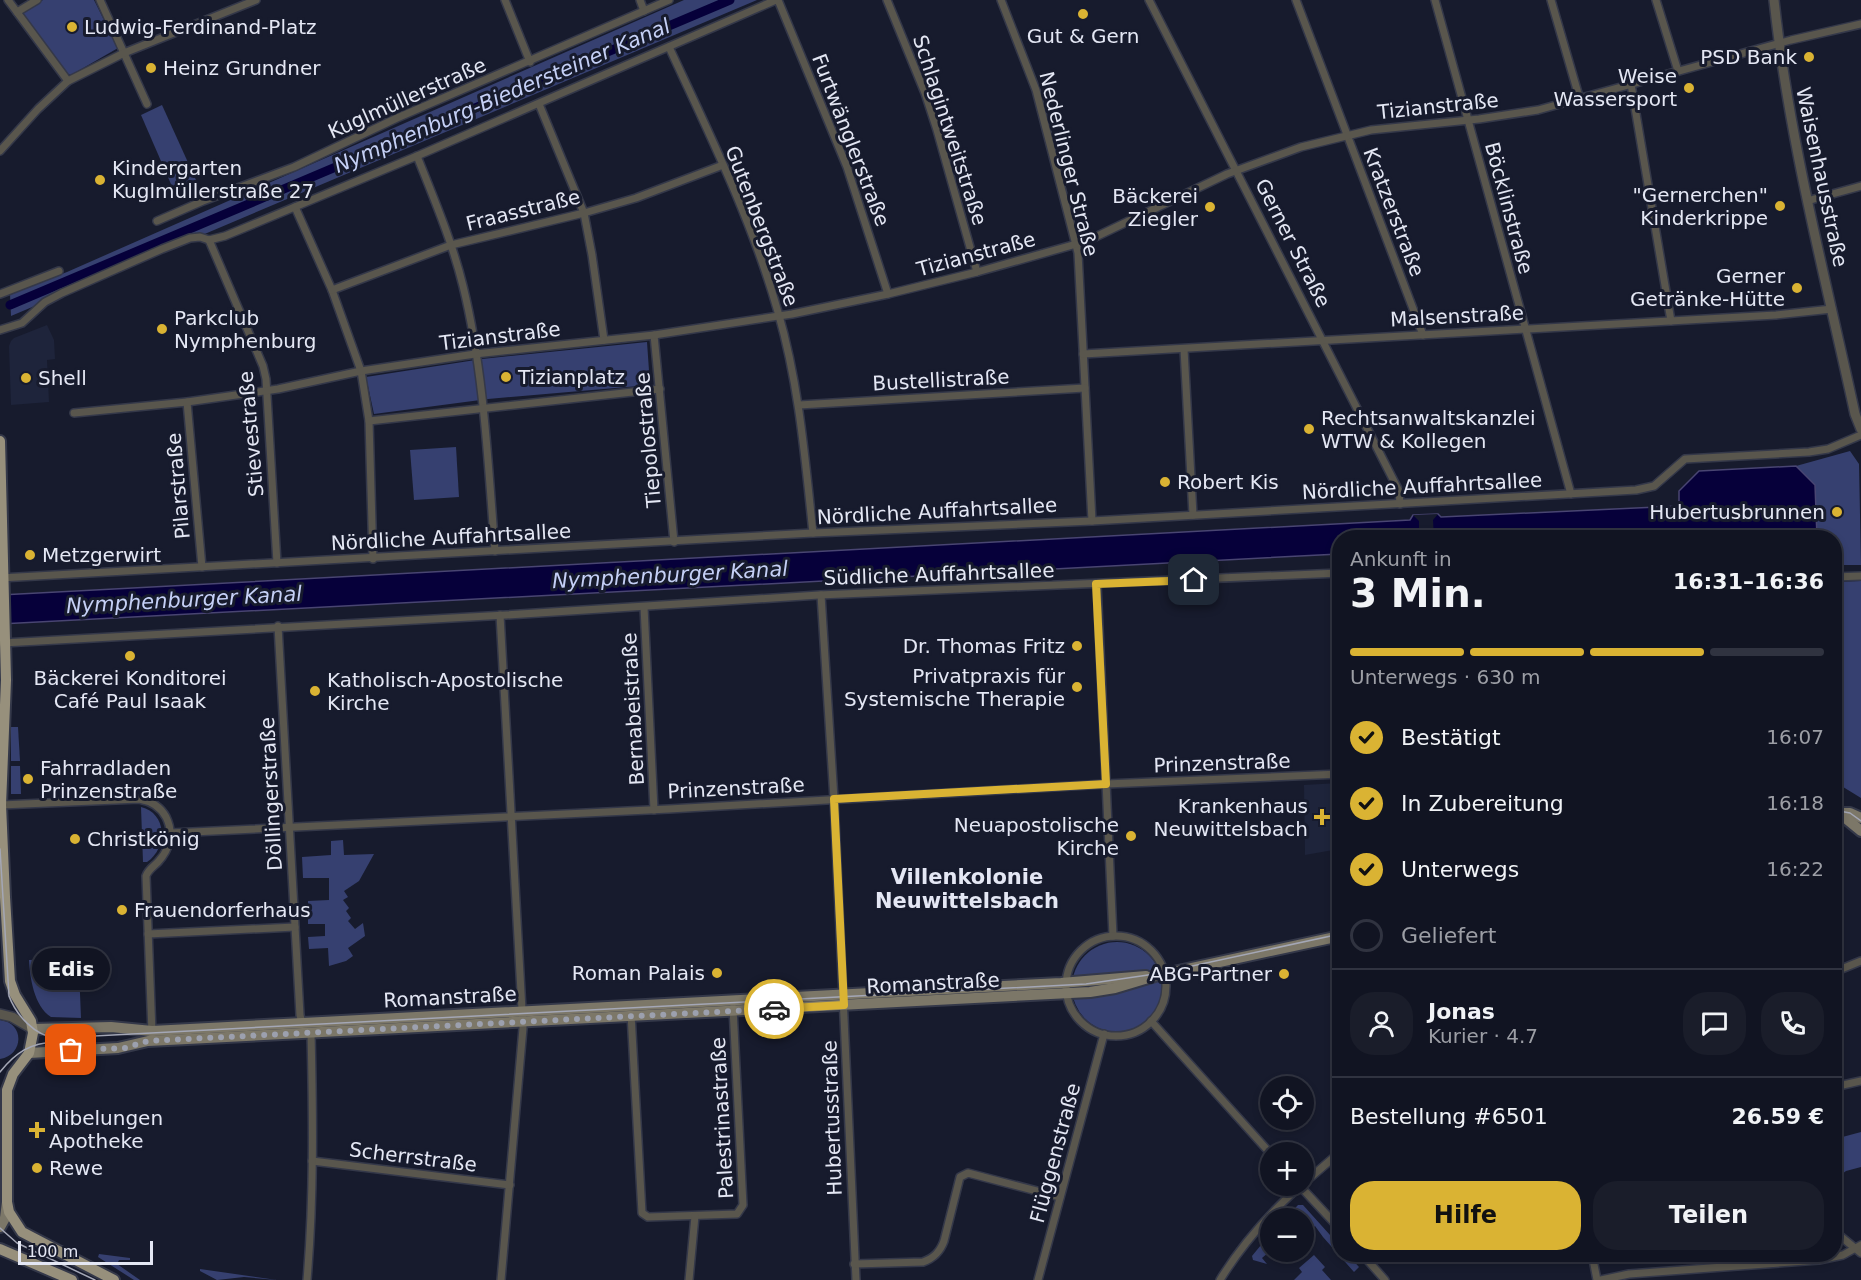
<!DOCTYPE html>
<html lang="de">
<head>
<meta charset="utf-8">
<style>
  body { margin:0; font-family:"DejaVu Sans",sans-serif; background:#1a1d2a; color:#f1f3f6; height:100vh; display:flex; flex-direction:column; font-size:22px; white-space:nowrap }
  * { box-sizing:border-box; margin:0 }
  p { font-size:20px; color:#9c9ea5 }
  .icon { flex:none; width:33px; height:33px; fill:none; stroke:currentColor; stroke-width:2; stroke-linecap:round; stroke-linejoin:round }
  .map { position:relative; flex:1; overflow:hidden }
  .drawer { position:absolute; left:1332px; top:530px; width:510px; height:732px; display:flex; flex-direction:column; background:#111422; border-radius:24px; box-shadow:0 3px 9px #0003,0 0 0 2px #303340 }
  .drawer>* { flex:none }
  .buttons { position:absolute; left:1260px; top:1076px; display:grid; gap:12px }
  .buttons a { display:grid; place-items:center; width:54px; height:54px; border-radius:50%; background:#111422; box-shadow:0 3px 9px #0003,0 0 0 2px #303340; font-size:30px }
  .scale { position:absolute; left:18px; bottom:15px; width:135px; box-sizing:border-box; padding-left:6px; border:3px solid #e4e7f4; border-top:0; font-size:16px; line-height:21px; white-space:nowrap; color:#e4e7f4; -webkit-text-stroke:4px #171b2d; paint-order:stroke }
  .pin { position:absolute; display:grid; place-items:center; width:51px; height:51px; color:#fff; margin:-26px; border-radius:12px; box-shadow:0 3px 9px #0006 }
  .courier { position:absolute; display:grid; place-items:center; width:60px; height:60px; margin:-30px; border:4px solid #dab333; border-radius:50%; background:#fff; color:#222; box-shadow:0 2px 8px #0007 }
  .bubble { position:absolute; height:42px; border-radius:21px; background:#111422; box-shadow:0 3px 9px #0003,0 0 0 2px #303340; font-size:20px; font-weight:800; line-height:42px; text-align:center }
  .headline em { font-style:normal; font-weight:800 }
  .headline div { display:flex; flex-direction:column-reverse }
  .headline { display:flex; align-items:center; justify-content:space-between; height:102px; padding:0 18px }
  h1 { font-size:39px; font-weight:800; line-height:45px }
  .bar { display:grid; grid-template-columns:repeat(4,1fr); gap:9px 6px; align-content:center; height:72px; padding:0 18px }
  .bar i { height:8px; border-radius:4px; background:#303340 }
  .bar .on { background:#dab333 }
  .bar p { grid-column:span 4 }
  .line { display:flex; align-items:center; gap:15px; padding:0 18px; border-top:2px solid #303340 }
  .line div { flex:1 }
  .round { display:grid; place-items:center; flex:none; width:63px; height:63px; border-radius:24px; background:#1a1d2a }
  ol { padding:0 18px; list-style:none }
  li { display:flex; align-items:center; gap:18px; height:66px }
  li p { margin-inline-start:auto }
  li .icon { padding:6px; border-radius:50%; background:#dab333; color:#111; stroke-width:4 }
  li:last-child { color:#9c9ea5 }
  li i { width:33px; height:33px; border:3px solid #303340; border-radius:50% }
  .primary-button { display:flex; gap:12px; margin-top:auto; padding:12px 18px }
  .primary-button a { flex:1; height:69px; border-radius:24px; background:#dab333; color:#111; font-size:24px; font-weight:800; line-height:69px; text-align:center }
  .primary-button a+a { background:#1a1d2a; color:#f1f3f6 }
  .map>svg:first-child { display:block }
  .built { fill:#1e243b }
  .green { fill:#364070 }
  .water { fill:#06003a; stroke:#494572; stroke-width:1.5 }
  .pier { fill:#171b2d }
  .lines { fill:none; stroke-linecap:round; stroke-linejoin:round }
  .canal { stroke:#06003a; stroke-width:9 }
  .minor-casing { stroke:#343849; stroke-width:10 }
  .tertiary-casing { stroke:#343849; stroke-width:12 }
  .secondary-casing { stroke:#343849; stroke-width:14 }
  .primary-casing { stroke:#343849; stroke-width:14 }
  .minor { stroke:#59564d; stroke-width:7 }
  .tertiary { stroke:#59564d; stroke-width:9 }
  .secondary { stroke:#7c7768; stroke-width:10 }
  .primary { stroke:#97907c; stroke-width:10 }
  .tram { stroke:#a4a7b6; stroke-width:1.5 }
  .done { stroke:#9ca0ae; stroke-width:6; stroke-dasharray:0 10.8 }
  .route { stroke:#dab333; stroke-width:8 }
  .poi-dot { fill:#dab333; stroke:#171b2d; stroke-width:2 }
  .labels { text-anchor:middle; stroke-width:6; stroke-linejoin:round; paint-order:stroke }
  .poi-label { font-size:20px; fill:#e4e7f4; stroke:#171b2d; text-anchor:start }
  .street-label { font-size:20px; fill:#e4e7f4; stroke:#171b2d }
  .water-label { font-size:21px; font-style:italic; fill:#c5d0f6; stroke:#171b2d }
  .neighbourhood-label { font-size:21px; font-weight:bold; fill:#e4e7f4; stroke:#171b2d }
</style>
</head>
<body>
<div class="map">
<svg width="1861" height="1280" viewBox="0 0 1861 1280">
  <rect width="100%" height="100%" fill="#171b2d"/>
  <g class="built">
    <path d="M47 325 54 340 55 359 47 360 49 402 11 405 9 346 11 341 14 338Z"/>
    <path d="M1339 783V849L1305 855 1304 785Z"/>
  </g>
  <g class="green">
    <path d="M43 0H94L118 48 71 75 65 73 22 13Z"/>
    <path d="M684 0H757L11 316 10 294 67 272Z"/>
    <path d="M162 105 200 189 177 198 141 115Z"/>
    <path d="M647 342 650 385 488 399 374 414 366 377 482 359Z"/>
    <path d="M456 447 459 497 414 500 410 450Z"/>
    <path d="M1850 451 1859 464 1861 565H1835L1834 537H1817L1815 485 1796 466Z"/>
    <path d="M1861 581V798L1835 782 1834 582Z"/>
    <path d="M11 727H18L20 761H11Z"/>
    <path d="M11 766H20L21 794H11Z"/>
    <path d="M141 807C167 813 168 848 147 862H143Z"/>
    <path d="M343 840 344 855 374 854 359 881 344 891 348 897 343 900 349 908 346 911 351 918 348 921 355 929 363 923 365 936 348 948 353 956 346 961 329 966 328 948 309 949 308 937 325 936V924H308V901L329 900V878H303L302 857 331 855V841Z"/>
    <circle cx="1117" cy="987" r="45"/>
    <path d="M73 958V964L79 969 81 1018 51 1017C34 1006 30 978 29 960Z"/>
    <path d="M0 1020C25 1023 24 1055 0 1059Z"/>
    <path d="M1861 1132V1167L1846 1171 1835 1179V1139Z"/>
    <path d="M1298 1205H1303L1339 1245 1340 1254H1347L1359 1267 1354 1272 1323 1237 1315 1226 1314 1227 1306 1218 1304 1220V1218H1286Z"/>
    <path d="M1270 1234V1247L1267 1250 1269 1252 1262 1258 1267 1264 1253 1260 1252 1256Z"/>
    <path d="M99 1254 130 1258V1260H119L117 1264 140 1280H134L98 1257Z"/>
    <path d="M1314 1255 1325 1267 1322 1270 1331 1280H1294L1302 1272 1299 1268Z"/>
    <path d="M200 1269 277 1280 244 1277 217 1280 200 1271Z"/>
  </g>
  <path class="water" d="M1796 466 1815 485 1817 537H1340L1339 554 0 624V595L1410 520 1413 515 1438 514 1441 517 1679 506V491L1699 471Z"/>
  <path class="pier" d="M1438 514 1433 520 1434 537H1419V521L1413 515Z"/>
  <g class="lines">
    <path class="canal" d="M10 305 730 0"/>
    <defs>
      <g id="minor">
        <path d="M8 0 68 81"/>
        <path d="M100 0 147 104"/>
        <path d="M505 0 530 62"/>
        <path d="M640 0 644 11"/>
        <path d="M778 0 847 167 888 294"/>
        <path d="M887 0 925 93 937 130 977 272"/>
        <path d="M1001 0 1036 90 1078 253 1092 521"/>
        <path d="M1149 0 1399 491 1400 504"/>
        <path d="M1296 0 1423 335"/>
        <path d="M1435 0 1571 494"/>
        <path d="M1551 0 1580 100"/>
        <path d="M1656 0 1678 71"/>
        <path d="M17 12 37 0"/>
        <path d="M669 47C709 133 752 220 778 312 799 384 805 458 813 533"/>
        <path d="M1631 84 1671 321"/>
        <path d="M539 104 584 213 592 255 604 340"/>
        <path d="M0 151 38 109 68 81 124 53 256 0"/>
        <path d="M417 156C434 199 452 241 463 286 484 371 488 464 495 551"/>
        <path d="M1807 201 1861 186"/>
        <path d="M295 207 332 290 361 371 369 421 373 559"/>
        <path d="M157 221 203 201 294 167 397 118 669 0"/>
        <path d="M209 240 263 366 266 379 277 563"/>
        <path d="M332 290 451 245 584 213 636 198 723 165"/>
        <path d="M0 294 59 271"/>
        <path d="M0 330 22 323 45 302 62 293 162 249 190 238 200 237 209 240 225 236 417 156 776 0"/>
        <path d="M654 335 674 542"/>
        <path d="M1184 349 1193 515"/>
        <path d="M1083 354 1776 315 1832 309"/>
        <path d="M187 402 202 567"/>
        <path d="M799 405 1085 388"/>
        <path d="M74 413 187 402 278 389 361 371 475 354 654 335 792 314 888 294 977 272 1087 241 1227 174 1301 147 1371 130 1479 119 1538 110 1791 40 1861 24"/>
        <path d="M369 421 660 389"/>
        <path d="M1834 577 1861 576"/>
        <path d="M0 578 813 533 1092 521 1636 490 1654 486 1685 459 1809 452 1828 449 1861 435"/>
        <path d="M1097 584 1113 936"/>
        <path d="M821 595 834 799 856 1280"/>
        <path d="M644 607 654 810"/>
        <path d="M500 615 523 1028 501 1280"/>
        <path d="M278 626 300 1015 302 1024"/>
        <path d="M3 643 506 615 819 595 1340 573"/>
        <path d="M1834 803 1839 813"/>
        <path d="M1 805 139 799C151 801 160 806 166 817 174 833 170 849 158 862 153 867 148 870 146 876L152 1033"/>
        <path d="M171 833 669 809 1106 784 1340 774"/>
        <path d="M148 934 295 927"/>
        <circle cx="1116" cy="986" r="50"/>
        <path d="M1834 972 1861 961"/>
        <path d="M631 1014 642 1213 648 1217 737 1214 743 1205 733 1008"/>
        <path d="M1151 1021 1270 1153"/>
        <path d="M1834 1087 1861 1081"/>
        <path d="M312 1161 510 1185"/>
        <path d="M1304 1183 1340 1152"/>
        <path d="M1299 1185 1340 1229"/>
        <path d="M1834 1231 1861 1253"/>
        <path d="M1362 1254 1385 1280"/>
        <path d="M1592 1254 1597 1280"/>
        <path d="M854 1264 923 1262C934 1258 940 1252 944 1241L960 1177 968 1173 1060 1197"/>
        <path d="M307 1280C314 1198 313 1115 311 1033L310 1032"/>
        <path d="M689 1280 695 1216"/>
        <path d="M1038 1280 1104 1034"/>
        <path d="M1220 1280C1242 1244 1270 1213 1301 1185"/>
        <path d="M1601 1280 1629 1274 1819 1260 1843 1255 1861 1245"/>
      </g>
      <g id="tertiary">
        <path d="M1774 0C1789 140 1825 276 1855 414L1861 429"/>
        <path d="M0 1014 12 1017 33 1029"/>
      </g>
      <g id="secondary">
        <path d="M1838 813H1850L1861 818"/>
        <path d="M1839 813 1861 831"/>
        <path d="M33 1029 111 1027 152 1031 1061 983 1146 976"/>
        <path d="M29 1053 118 1048 148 1041 1090 992 1115 988 1155 976 1340 936"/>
        <path d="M0 1227 5 1218 7 1202"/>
      </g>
      <g id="primary">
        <path d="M0 441 6 680 1 805 5 897 10 981 15 995 31 1021 33 1033 29 1053 13 1074 7 1090V1202L9 1212 22 1232 114 1280"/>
        <path d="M0 1249 72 1280"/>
      </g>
    </defs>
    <use href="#minor" class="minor-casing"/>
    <use href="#tertiary" class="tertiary-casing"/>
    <use href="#secondary" class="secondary-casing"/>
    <use href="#primary" class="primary-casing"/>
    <use href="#minor" class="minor"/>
    <use href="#tertiary" class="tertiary"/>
    <use href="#secondary" class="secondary"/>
    <use href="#primary" class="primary"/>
    <g class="tram">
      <path d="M1834 810 1850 813 1861 821"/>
      <path d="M0 849 9 996C16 1015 35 1036 56 1038L1086 984 1155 974 1340 934"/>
      <path d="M0 1072C16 1052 30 1043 56 1042"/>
      <path d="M0 1228 17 1243 95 1280"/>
    </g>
  </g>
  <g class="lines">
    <path class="done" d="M71 1050 125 1048 148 1041 774 1009"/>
    <path class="route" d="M774 1009 844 1005 834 799 1106 784 1096 584 1194 580"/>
  </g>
  <g class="poi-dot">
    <circle cx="1083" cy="14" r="6"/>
    <circle cx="72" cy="27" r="6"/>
    <circle cx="1809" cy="57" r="6"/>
    <circle cx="151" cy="68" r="6"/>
    <circle cx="1689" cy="88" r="6"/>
    <circle cx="100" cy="180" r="6"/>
    <circle cx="1780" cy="206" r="6"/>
    <circle cx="1210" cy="207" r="6"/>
    <circle cx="1797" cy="288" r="6"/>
    <circle cx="162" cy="329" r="6"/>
    <circle cx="506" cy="377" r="6"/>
    <circle cx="26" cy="378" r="6"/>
    <circle cx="1309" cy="429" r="6"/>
    <circle cx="1165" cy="482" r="6"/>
    <circle cx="1837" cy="512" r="6"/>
    <circle cx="30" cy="555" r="6"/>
    <circle cx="1077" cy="646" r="6"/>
    <circle cx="130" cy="656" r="6"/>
    <circle cx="1077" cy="687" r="6"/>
    <circle cx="315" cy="691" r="6"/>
    <circle cx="28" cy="779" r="6"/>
    <path d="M1319 808h6v6h6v6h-6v6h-6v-6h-6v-6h6z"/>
    <circle cx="1131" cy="836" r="6"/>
    <circle cx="75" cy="839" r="6"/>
    <circle cx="122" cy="910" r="6"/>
    <circle cx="717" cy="973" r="6"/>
    <circle cx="1284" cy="974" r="6"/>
    <path d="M34 1121h6v6h6v6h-6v6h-6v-6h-6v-6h6z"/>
    <circle cx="37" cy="1168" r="6"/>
  </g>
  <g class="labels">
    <g class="poi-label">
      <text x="84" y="34">Ludwig-Ferdinand-Platz</text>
      <text x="1083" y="43" text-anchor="middle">Gut &amp; Gern</text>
      <text x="1797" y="64" text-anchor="end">PSD Bank</text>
      <text x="163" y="75">Heinz Grundner</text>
      <text x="1677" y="83" text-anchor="end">Weise<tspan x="1677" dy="23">Wassersport</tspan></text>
      <text x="112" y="175">Kindergarten<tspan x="112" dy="23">Kuglmüllerstraße 27</tspan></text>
      <text x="1768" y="202" text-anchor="end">"Gernerchen"<tspan x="1768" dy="23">Kinderkrippe</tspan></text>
      <text x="1198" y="203" text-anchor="end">Bäckerei<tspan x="1198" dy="23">Ziegler</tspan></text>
      <text x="1785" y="283" text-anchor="end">Gerner<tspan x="1785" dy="23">Getränke-Hütte</tspan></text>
      <text x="174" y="325">Parkclub<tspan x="174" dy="23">Nymphenburg</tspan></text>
      <text x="518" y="384">Tizianplatz</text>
      <text x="38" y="385">Shell</text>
      <text x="1321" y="425">Rechtsanwaltskanzlei<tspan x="1321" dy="23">WTW &amp; Kollegen</tspan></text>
      <text x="1177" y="489">Robert Kis</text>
      <text x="1825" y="519" text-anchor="end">Hubertusbrunnen</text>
      <text x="42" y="562">Metzgerwirt</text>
      <text x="1065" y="653" text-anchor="end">Dr. Thomas Fritz</text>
      <text x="1065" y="683" text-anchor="end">Privatpraxis für<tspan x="1065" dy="23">Systemische Therapie</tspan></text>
      <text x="130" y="685" text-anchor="middle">Bäckerei Konditorei<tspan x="130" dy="23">Café Paul Isaak</tspan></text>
      <text x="327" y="687">Katholisch-Apostolische<tspan x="327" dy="23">Kirche</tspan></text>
      <text x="40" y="775">Fahrradladen<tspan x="40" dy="23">Prinzenstraße</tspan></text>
      <text x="1308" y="813" text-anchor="end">Krankenhaus<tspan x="1308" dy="23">Neuwittelsbach</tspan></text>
      <text x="1119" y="832" text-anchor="end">Neuapostolische<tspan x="1119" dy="23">Kirche</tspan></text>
      <text x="87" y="846">Christkönig</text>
      <text x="134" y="917">Frauendorferhaus</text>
      <text x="705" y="980" text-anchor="end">Roman Palais</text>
      <text x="1272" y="981" text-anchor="end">ABG-Partner</text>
      <text x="49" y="1125">Nibelungen<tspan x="49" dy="23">Apotheke</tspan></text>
      <text x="49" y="1175">Rewe</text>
    </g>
    <g class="street-label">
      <text transform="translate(407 98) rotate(-24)" y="7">Kuglmüllerstraße</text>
      <text transform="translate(1438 106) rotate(-6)" y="7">Tizianstraße</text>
      <text transform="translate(950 130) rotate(72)" y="7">Schlagintweitstraße</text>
      <text transform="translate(851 140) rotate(69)" y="7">Furtwänglerstraße</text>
      <text transform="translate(1069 164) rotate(76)" y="7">Nederlinger Straße</text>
      <text transform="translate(1822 177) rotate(78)" y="7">Waisenhausstraße</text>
      <text transform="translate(1509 208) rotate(75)" y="7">Böcklinstraße</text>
      <text transform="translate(523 210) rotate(-14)" y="7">Fraasstraße</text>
      <text transform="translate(1394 212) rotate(69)" y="7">Kratzerstraße</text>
      <text transform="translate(762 226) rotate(69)" y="7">Gutenbergstraße</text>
      <text transform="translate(1293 243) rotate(63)" y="7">Gerner Straße</text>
      <text transform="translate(976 254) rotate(-15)" y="7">Tizianstraße</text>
      <text transform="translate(1457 316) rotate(-3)" y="7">Malsenstraße</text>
      <text transform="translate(500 336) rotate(-7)" y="7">Tizianstraße</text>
      <text transform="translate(941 380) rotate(-3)" y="7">Bustellistraße</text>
      <text transform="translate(251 434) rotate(-95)" y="7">Stievestraße</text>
      <text transform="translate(648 440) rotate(-95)" y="7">Tiepolostraße</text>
      <text transform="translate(178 486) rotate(-95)" y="7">Pilarstraße</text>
      <text transform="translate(1422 486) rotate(-3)" y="7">Nördliche Auffahrtsallee</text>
      <text transform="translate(937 511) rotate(-3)" y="7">Nördliche Auffahrtsallee</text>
      <text transform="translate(451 537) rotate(-3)" y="7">Nördliche Auffahrtsallee</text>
      <text transform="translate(939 574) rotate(-2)" y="7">Südliche Auffahrtsallee</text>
      <text transform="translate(633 709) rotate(-93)" y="7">Bernabeistraße</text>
      <text transform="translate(1222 763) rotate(-2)" y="7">Prinzenstraße</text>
      <text transform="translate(736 788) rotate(-3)" y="7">Prinzenstraße</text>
      <text transform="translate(271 794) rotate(-93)" y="7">Döllingerstraße</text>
      <text transform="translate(933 983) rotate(-3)" y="7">Romanstraße</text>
      <text transform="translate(450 997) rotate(-3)" y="7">Romanstraße</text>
      <text transform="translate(722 1118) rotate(-93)" y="7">Palestrinastraße</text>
      <text transform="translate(832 1118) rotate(-92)" y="7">Hubertusstraße</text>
      <text transform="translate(1055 1153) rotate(-75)" y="7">Flüggenstraße</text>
      <text transform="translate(413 1157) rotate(7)" y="7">Scherrstraße</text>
    </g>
    <g class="water-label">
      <text transform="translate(502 96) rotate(-23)" y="7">Nymphenburg-Biedersteiner Kanal</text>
      <text transform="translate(670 575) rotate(-3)" y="7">Nymphenburger Kanal</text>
      <text transform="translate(184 600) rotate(-3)" y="7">Nymphenburger Kanal</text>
    </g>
    <g class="neighbourhood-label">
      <text x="967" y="884">Villenkolonie<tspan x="967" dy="24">Neuwittelsbach</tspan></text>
    </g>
  </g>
</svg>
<div class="buttons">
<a><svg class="icon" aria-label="locate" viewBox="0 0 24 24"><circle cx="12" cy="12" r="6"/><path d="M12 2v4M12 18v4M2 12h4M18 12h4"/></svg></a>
<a>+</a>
<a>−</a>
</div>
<div class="scale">100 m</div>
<div class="pin" style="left:71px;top:1050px;background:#ea580c"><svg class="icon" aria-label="bag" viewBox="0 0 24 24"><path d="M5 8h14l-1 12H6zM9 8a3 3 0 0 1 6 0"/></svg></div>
<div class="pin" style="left:1194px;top:580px;background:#1f2937"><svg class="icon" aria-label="home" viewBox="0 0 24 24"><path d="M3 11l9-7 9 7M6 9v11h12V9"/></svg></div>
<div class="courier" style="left:774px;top:1009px"><svg class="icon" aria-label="car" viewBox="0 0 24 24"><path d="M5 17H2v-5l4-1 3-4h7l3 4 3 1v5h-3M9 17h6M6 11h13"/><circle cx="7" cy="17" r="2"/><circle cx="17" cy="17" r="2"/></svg></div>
<div class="bubble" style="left:32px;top:948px;width:78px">Edis</div>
<section class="drawer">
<div class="headline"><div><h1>3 Min.</h1><p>Ankunft in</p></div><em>16:31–16:36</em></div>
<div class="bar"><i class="on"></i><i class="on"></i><i class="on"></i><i></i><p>Unterwegs · 630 m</p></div>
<ol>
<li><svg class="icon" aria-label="check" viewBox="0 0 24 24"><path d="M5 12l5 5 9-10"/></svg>Bestätigt<p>16:07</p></li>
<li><svg class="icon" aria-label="check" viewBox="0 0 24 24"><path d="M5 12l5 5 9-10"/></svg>In Zubereitung<p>16:18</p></li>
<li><svg class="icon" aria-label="check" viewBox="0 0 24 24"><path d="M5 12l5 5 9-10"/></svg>Unterwegs<p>16:22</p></li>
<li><i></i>Geliefert</li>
</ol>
<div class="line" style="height:108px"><a class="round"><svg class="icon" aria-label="person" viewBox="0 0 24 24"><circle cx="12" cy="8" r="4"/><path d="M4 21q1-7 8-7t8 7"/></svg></a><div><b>Jonas</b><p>Kurier · 4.7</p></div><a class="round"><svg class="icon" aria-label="chat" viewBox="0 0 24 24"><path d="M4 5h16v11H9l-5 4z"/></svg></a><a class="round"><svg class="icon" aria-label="phone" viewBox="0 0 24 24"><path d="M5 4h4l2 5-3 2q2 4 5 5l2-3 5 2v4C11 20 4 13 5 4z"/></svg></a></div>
<div class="line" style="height:78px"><div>Bestellung #6501</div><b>26.59 €</b></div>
<div class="primary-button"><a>Hilfe</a><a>Teilen</a></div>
</section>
</div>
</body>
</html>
